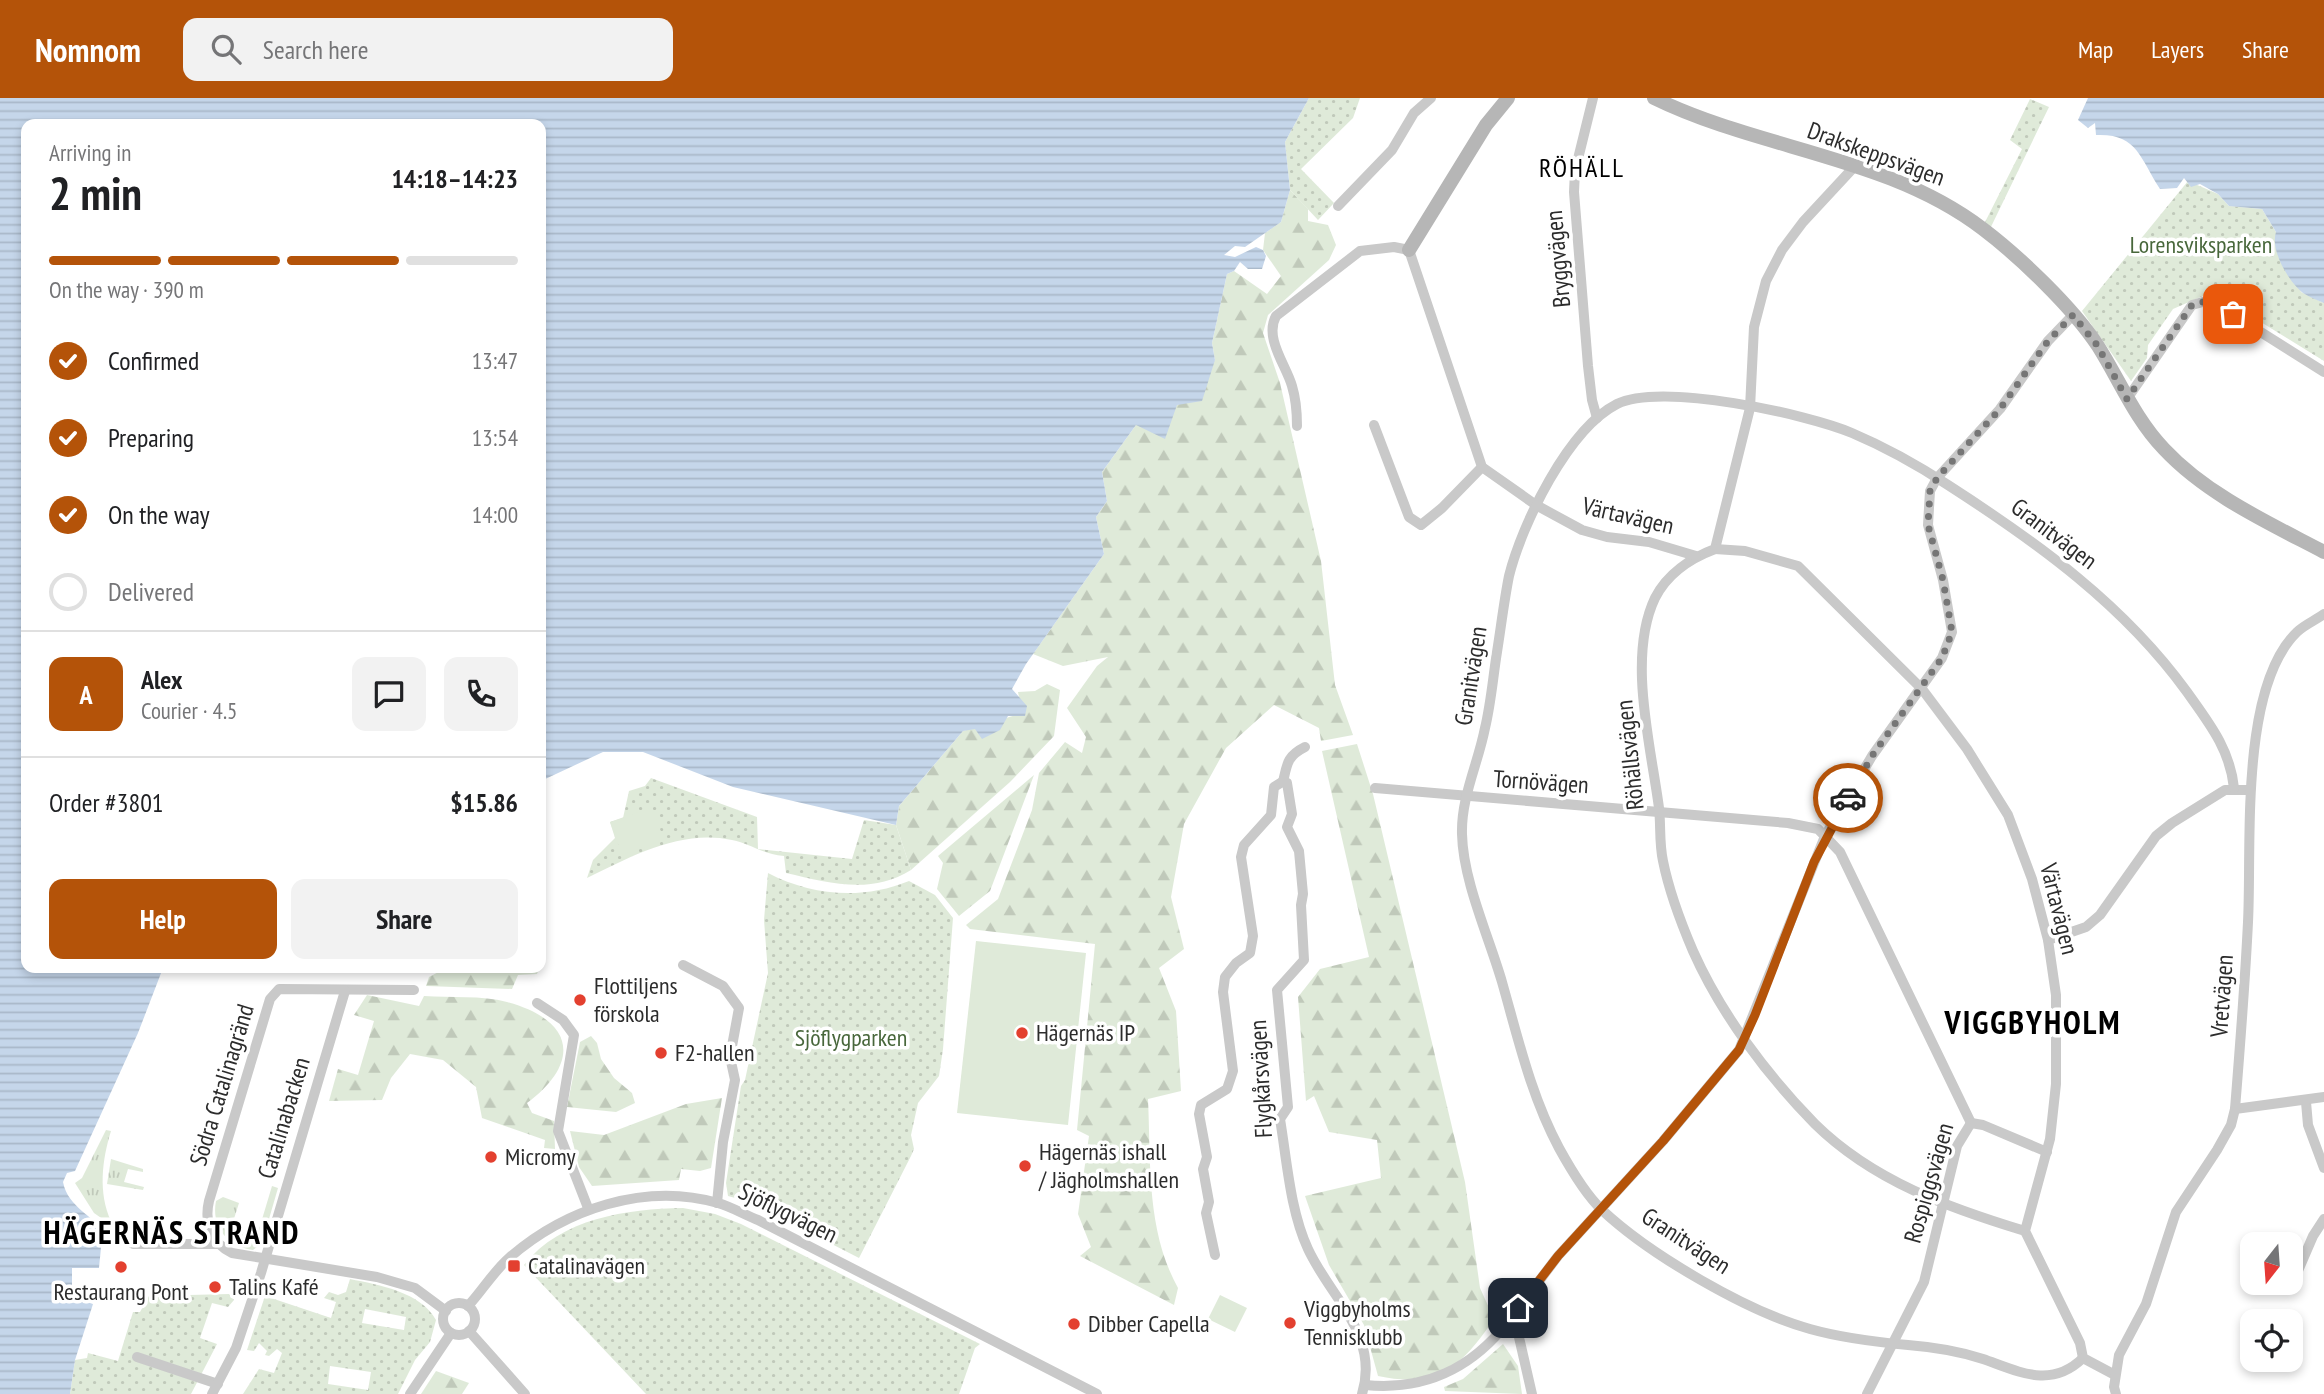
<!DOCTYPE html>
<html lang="en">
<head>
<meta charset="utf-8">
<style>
  body { margin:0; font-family:"PT Sans Narrow",sans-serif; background:#f2f2f2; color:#202124; height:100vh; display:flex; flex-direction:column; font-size:26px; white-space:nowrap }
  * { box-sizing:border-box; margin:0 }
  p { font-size:23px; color:#757577 }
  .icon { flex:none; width:38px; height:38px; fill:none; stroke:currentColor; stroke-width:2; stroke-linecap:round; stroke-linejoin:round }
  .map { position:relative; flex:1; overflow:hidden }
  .sheet { position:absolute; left:21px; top:21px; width:525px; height:854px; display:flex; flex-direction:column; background:#fff; border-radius:14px; box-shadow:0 4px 10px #0003 }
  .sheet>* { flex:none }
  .needle { width:46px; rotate:197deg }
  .fabs { position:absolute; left:2240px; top:1134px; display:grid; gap:14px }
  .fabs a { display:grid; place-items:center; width:63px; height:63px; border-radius:14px; background:#fff; box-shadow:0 4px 10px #0003; font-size:35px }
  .pin { position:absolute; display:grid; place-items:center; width:60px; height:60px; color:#fff; margin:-30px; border-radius:14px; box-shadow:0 4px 10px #0006 }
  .courier { position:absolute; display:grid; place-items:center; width:70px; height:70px; margin:-35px; border:5px solid #b45309; border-radius:50%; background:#fff; color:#222; box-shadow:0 2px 9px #0007 }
  .head em { font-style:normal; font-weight:800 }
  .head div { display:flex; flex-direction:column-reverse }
  .head { display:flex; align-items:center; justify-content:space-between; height:119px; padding:0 28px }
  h1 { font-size:46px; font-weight:800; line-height:52px }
  .bar { display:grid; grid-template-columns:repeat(4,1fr); gap:10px 7px; align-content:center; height:84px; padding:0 28px }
  .bar i { height:9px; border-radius:5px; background:#e0e0e0 }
  .bar .current { background:#b45309 }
  .bar p { grid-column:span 4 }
  .line { display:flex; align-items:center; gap:18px; padding:0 28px; border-top:2px solid #e0e0e0 }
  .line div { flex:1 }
  .round { display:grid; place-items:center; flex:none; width:74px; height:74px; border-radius:14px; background:#f2f2f2 }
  ol { padding:0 28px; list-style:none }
  li { display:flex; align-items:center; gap:21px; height:77px }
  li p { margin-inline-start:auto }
  li .icon { padding:7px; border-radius:50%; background:#b45309; color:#fff; stroke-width:4 }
  li:last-child { color:#757577 }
  li i { width:38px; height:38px; border:4px solid #e0e0e0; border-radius:50% }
  .action { display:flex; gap:14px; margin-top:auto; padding:14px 28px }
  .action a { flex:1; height:80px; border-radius:14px; background:#b45309; color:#fff; font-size:28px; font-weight:800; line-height:80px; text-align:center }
  .action a+a { background:#f2f2f2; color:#202124 }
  header { display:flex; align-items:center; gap:42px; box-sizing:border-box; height:98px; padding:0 35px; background:#b45309; color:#fff }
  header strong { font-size:33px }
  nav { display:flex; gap:38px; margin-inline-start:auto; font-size:24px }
  .search { width:490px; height:63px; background:#f2f2f2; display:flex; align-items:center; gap:18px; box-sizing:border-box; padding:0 24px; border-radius:14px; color:#757577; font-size:26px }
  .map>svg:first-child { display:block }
  .grass { fill:url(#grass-tufts) }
  .forest { fill:url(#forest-firs) }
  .park { fill:url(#park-dots); fill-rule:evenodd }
  .pitch { fill:#dfead9 }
  .water { fill:url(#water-rules) }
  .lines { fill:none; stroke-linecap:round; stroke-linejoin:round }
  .street { stroke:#c9c9c9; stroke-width:10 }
  .secondary { stroke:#b6b6b6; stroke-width:14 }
  .done { stroke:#767676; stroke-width:7; stroke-dasharray:0 12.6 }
  .route { stroke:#b45309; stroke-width:9 }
  .poi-dot { fill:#e3402f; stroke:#fff; stroke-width:2.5 }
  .labels { text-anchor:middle; stroke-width:7; stroke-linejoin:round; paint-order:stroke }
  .street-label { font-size:24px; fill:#2c2c2c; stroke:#fff }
  .park-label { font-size:24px; fill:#48673b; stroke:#fff }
  .poi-label { font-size:24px; fill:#2c2c2c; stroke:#fff; text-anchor:start }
  .neighbourhood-label { font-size:26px; letter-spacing:2px; fill:#000; stroke:#fff }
  .district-label { font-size:32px; font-weight:bold; letter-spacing:2px; fill:#000; stroke:#fff }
</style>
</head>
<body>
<header>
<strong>Nomnom</strong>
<div class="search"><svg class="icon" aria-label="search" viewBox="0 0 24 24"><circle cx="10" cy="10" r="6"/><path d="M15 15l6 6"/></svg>Search here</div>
<nav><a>Map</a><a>Layers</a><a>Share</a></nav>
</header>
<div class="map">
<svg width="2324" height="1296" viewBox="0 0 2324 1296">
  <defs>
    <pattern id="grass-tufts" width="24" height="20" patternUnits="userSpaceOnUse" patternTransform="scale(1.75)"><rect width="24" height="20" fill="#dfead9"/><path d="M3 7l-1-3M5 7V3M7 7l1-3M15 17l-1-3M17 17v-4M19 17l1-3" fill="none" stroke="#c0c9ba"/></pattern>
    <pattern id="forest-firs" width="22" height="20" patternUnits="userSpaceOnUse" patternTransform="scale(1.75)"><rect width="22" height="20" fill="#dfead9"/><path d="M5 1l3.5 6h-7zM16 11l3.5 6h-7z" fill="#c0c9ba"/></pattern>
    <pattern id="park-dots" width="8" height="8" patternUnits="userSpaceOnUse" patternTransform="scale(1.75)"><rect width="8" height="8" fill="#dfead9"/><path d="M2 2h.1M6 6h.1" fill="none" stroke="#c0c9ba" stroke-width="1.8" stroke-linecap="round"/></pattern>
    <pattern id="water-rules" width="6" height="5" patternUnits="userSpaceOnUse" patternTransform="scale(1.75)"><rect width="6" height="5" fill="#c5d6ea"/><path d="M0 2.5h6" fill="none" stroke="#a9b8c9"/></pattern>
  </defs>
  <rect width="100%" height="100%" fill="#fff"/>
  <g class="grass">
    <path d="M106 1032 111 1033C102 1062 98 1095 111 1123L107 1124 94 1115 75 1085 82 1080Z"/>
    <path d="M111 1061 143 1071V1074L128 1071 124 1084 144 1089 143 1092 107 1086Z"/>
    <path d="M272 1088 278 1090 262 1145 253 1152C227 1148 211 1129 216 1103L223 1099 239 1105 231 1130 257 1138Z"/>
  </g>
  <g class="forest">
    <path d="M1290 92 1308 111V123L1328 127 1336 147 1329 162 1268 217 1263 235 1280 285 1321 463 1335 587 1353 637 1321 643 1319 630 1274 607 1226 650 1184 726 1171 799 1184 851 1159 870 1176 913 1181 993 1148 1001C1151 1065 1146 1132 1178 1190L1174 1207 1080 1158 1091 1149 1078 1116 1089 1038 1077 1032 1095 846 970 831 966 827 998 801 1032 712 1039 675 1065 644 1082 655 1086 639 1067 610 1097 568 1108 559 1063 568 1033 556 1104 456 1096 419 1107 403 1102 374 1136 327 1177 307 1215 262 1212 245 1227 176 1234 173 1267 196 1281 178 1263 152 1265 135 1281 124Z"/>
    <path d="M1047 586 1060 592 1054 638 1010 684 911 772 896 727 899 708 963 633 1016 617 1020 604 1018 594 1035 593Z"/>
    <path d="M1357 646 1373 696 1465 1084 1480 1190 1494 1221C1462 1268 1438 1291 1378 1278L1364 1227 1329 1167 1305 1098 1381 1080 1377 1042 1329 1034 1314 998 1306 1003 1298 899 1320 871 1369 859 1322 653Z"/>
    <path d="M1034 677 990 793 959 818 937 791 943 765 938 758Z"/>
    <path d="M446 870H539L537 876 518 877 512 891 426 888 429 879Z"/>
    <path d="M367 897 419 908 424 898C450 900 482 897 507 904 574 922 582 964 527 1005L532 1015 554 1023 555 1051 544 1050 545 1042 482 1020 476 989 443 962 410 956 391 980 382 1002 329 1003 338 971 358 977 374 923 354 917Z"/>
    <path d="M591 938 597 945 601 961 614 980 632 995 635 1005 616 1014 567 1009 580 944Z"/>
    <path d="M722 1000 711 1070 700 1073 681 1071 679 1082 592 1088 579 1069 570 1033 604 1037 686 1006Z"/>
    <path d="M1503 1246 1518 1268 1522 1296 1445 1293 1444 1289 1463 1281Z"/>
    <path d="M436 1273 469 1285 462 1296H421Z"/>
  </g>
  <g class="park">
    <path d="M1309 0H1360L1353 20 1301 71 1334 105 1318 122 1290 92 1285 44Z"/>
    <path d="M2030 1 2049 9 1988 135 1982 130 2022 51 2010 42Z"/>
    <path d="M2188 83 2218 96 2229 108 2262 111 2276 134 2301 194 2324 205V263L2212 194 2173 211 2148 247 2147 260 2131 283 2082 213Z"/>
    <path d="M651 680 757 719 758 751 852 761 864 722 896 727 911 772C871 797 829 785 786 775L784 758C762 756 751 746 732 742 681 731 632 758 587 780L593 762 615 740 610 724 623 720 629 693 645 688Z"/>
    <path d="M768 775C812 798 863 802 909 783L935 797 953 820 943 951 939 978 918 1005 911 1037 914 1051 911 1058 859 1160 750 1104 728 1098 726 1085 741 988 745 982 768 875 764 822Z"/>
    <path d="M683 1110 715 1116 741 1126 980 1246 975 1250 959 1296H646L524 1167C561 1120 627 1111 683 1110Z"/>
    <path d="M350 1181C379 1187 421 1194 436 1222L430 1244 415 1262 398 1296H243L259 1271 274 1275 282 1255 277 1251 269 1258 265 1257 267 1253 259 1245 254 1253 247 1252 265 1198 331 1220 336 1204 324 1200 329 1194 338 1197 346 1194ZM365 1211 406 1219 404 1232 362 1225ZM330 1268 371 1274 368 1292 328 1286Z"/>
    <path d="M229 1196 234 1202 228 1209 212 1205 200 1240 217 1246 191 1296H70L75 1262 87 1260 88 1255 118 1263 133 1214H140L149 1198Z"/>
  </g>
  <g class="pitch">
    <path d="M652 709 664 742 622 757 610 724Z"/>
    <path d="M976 843 1086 855 1068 1027 957 1015Z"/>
    <path d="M1220 1197 1247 1210 1235 1234 1208 1221Z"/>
  </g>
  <g class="water">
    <path d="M0 0H1309L1285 44 1290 92 1281 124 1245 149 1235 148 1224 157 1235 159 1256 149 1263 152 1266 158 1262 171H1248L1240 164 1234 173 1227 176 1212 245 1215 262 1202 303 1177 307 1165 341 1136 327 1102 374 1107 403 1096 419 1104 456 1026 566 1012 591 1027 608 1025 618H1008L1000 632 982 641 975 631 963 633 899 708 896 727 733 689 643 654H603L541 683V26H26V870H163L138 935 75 1073 67 1075 63 1084C68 1110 95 1118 99 1131 103 1142 100 1158 99 1170H72V1195L93 1206 75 1262 70 1296H0Z"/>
    <path d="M2088 0H2324V205C2317 202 2309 199 2303 195 2288 183 2270 152 2276 134L2262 111 2229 108 2218 96 2200 86 2191 89 2184 80 2177 90 2160 91C2140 60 2137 35 2096 37L2095 25 2088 30 2078 22Z"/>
  </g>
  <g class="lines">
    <g class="street">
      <path d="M1593 0 1575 73 1574 94 1588 268 1592 302 1597 320"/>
      <path d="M1854 69 1803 124 1782 152 1766 183 1754 229 1750 310 1715 451C1691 460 1667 476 1655 500 1627 559 1651 648 1659 710 1661 727 1659 745 1663 763 1669 793 1681 825 1693 853 1721 916 1767 977 1815 1026 1873 1083 1949 1110 2025 1133"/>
      <path d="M1338 108 1392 52 1414 15 1431 0"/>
      <path d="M2127 301 2192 207 2210 202 2324 274"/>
      <path d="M1374 327 1409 419 1421 427 1442 410 1482 369"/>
      <path d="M1297 328C1297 314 1296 301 1292 288 1286 267 1264 240 1276 218L1360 153 1394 149 1409 152 1482 369 1536 407 1582 432 1607 439 1649 444 1696 458"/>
      <path d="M1715 451 1745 453 1798 468 1922 591 1967 651 2008 717 2032 781 2048 842 2056 897V986L2050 1041 2025 1133 2080 1245 2083 1260 2115 1277"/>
      <path d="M1283 684C1287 666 1287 658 1305 649"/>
      <path d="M1375 690 1788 725 1818 731 1840 754 1971 1025"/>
      <path d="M2048 842 2086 829 2100 817 2156 738 2172 725 2225 692H2249"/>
      <path d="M683 867 723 888 739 910 730 959 735 982 723 1044 717 1105"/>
      <path d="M414 892 279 891 270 901 209 1103C204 1124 211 1145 232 1155L377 1179 415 1190 446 1213"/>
      <path d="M537 905 563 922 574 937 558 1033 588 1110"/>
      <path d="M2306 1004 2308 1027 2324 1070"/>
      <path d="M2235 1011 2324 999"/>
      <path d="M1971 1025 1983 1027 2047 1054"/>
      <path d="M133 1146H218"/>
      <path d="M1215 1157 1206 1115 1209 1104 1203 1071 1207 1059 1199 1016 1201 1007 1227 991 1233 973 1223 894 1225 879 1236 865 1250 855 1253 838 1241 759 1244 747 1271 717 1274 689 1282 684 1287 685 1292 716 1287 729 1299 753 1303 796 1301 807 1304 862 1277 892 1288 1009 1280 1021C1287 1063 1290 1112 1308 1151 1330 1199 1380 1237 1362 1296"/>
      <path d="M2294 1182 2313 1138 2324 1121"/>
      <circle cx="459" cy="1221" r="16"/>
      <path d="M468 1208C482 1193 494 1173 509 1160 565 1111 645 1084 718 1105 732 1109 745 1117 758 1122L1097 1296"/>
      <path d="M469 1233 525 1296"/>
      <path d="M137 1259 218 1286"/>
      <path d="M2083 1260C2051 1291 2020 1274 1983 1261 1959 1253 1933 1249 1908 1247 1875 1244 1842 1240 1810 1231 1748 1214 1650 1157 1602 1112 1585 1096 1570 1070 1559 1050 1531 998 1518 940 1502 884 1489 839 1463 783 1462 736 1461 699 1478 666 1485 630 1491 605 1493 579 1497 554 1501 529 1504 503 1509 478 1522 426 1568 331 1617 306 1661 284 1807 316 1852 335 1885 349 1919 368 1948 387 2038 445 2124 507 2187 594 2209 625 2230 651 2234 690"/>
      <path d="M1365 1287C1425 1293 1471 1271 1508 1224"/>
      <path d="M212 1296 236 1250 261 1175 345 893"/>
      <path d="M410 1296 451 1235"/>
      <path d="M1532 1296 1518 1235 1508 1224 1558 1158 1663 1043 1739 952 1825 738 1872 658 1942 560 1952 534 1943 482 1928 427 1930 393 1937 380 2000 311 2048 243 2073 217"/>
      <path d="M1867 1296 1924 1184 1957 1048 1971 1025"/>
      <path d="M2116 1296 2114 1289 2119 1257 2146 1206 2176 1114 2217 1052 2231 1027 2235 1011C2240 949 2245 886 2248 824 2252 748 2239 590 2297 534 2304 527 2316 522 2324 516"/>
    </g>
    <g class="secondary">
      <path d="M1654 0C1760 52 1888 58 1983 131 2020 159 2073 210 2098 248 2120 283 2135 321 2164 351 2207 397 2269 425 2324 454"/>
      <path d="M1409 152 1486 27 1508 0"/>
    </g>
  </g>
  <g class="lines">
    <path class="done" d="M1848 700 1872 658 1942 560 1952 534 1943 482 1928 427 1930 393 1937 380 2000 311 2048 243 2073 217 2097 247 2127 301 2192 207 2210 202 2233 216"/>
    <path class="route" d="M1518 1210 1558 1158 1663 1043 1739 952 1755 917 1814 764 1848 700"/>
  </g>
  <g class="poi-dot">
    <circle cx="580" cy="902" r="7"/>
    <circle cx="1022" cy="935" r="7"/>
    <circle cx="661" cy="955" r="7"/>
    <circle cx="491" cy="1059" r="7"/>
    <circle cx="1025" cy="1068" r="7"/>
    <rect x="507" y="1161" width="14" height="14" rx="3.5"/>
    <circle cx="121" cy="1169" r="7"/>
    <circle cx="215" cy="1189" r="7"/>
    <circle cx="1290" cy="1225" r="7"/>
    <circle cx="1074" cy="1226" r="7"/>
  </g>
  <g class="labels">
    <g class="street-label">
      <text transform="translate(1876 56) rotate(20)" y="8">Drakskeppsvägen</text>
      <text transform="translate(1558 161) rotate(-95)" y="8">Bryggvägen</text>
      <text transform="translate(1628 418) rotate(13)" y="8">Värtavägen</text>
      <text transform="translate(2054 436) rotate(37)" y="8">Granitvägen</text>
      <text transform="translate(1471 578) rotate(-81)" y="8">Granitvägen</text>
      <text transform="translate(1630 657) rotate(-96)" y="8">Röhällsvägen</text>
      <text transform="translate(1541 684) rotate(4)" y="8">Tornövägen</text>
      <text transform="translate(2059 811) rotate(76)" y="8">Värtavägen</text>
      <text transform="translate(2222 898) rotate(-86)" y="8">Vretvägen</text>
      <text transform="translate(1261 981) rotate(-93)" y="8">Flygkårsvägen</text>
      <text transform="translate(222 987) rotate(-73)" y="8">Södra Catalinagränd</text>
      <text transform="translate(284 1020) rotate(-73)" y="8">Catalinabacken</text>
      <text transform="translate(1929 1085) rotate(-74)" y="8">Rospiggsvägen</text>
      <text transform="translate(788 1115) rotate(26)" y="8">Sjöflygvägen</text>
      <text transform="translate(1686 1143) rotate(33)" y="8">Granitvägen</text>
    </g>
    <g class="park-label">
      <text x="2201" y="155">Lorensviksparken</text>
      <text x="851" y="948">Sjöflygparken</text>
    </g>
    <g class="poi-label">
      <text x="594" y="896">Flottiljens<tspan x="594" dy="28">förskola</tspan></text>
      <text x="1036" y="943">Hägernäs IP</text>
      <text x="675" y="963">F2-hallen</text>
      <text x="1039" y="1062">Hägernäs ishall<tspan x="1039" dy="28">/ Jägholmshallen</tspan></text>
      <text x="505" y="1067">Micromy</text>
      <text x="528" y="1176">Catalinavägen</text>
      <text x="229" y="1197">Talins Kafé</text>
      <text x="121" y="1202" text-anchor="middle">Restaurang Pont</text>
      <text x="1304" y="1219">Viggbyholms<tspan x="1304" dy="28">Tennisklubb</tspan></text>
      <text x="1088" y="1234">Dibber Capella</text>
    </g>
    <g class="neighbourhood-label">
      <text x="1582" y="79">RÖHÄLL</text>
    </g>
    <g class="district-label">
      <text x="2033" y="936">VIGGBYHOLM</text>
      <text x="172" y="1146">HÄGERNÄS STRAND</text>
    </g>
  </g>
</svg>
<div class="fabs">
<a><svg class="needle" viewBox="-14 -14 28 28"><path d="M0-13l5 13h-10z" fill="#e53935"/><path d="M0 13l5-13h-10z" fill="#757577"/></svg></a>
<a><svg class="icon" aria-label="locate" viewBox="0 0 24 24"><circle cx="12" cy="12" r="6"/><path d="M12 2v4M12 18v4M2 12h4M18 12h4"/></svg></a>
</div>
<div class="pin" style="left:2233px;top:216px;background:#ea580c"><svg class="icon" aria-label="bag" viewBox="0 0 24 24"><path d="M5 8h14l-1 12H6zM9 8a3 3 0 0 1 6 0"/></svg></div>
<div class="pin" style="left:1518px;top:1210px;background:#1f2937"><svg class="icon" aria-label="home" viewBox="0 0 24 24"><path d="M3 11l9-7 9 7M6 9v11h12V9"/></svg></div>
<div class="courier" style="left:1848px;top:700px"><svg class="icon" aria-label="car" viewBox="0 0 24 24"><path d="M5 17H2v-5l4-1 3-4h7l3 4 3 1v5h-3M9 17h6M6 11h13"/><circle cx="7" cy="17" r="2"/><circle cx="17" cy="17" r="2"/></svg></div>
<section class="sheet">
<div class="head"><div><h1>2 min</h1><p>Arriving in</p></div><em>14:18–14:23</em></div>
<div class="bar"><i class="current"></i><i class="current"></i><i class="current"></i><i></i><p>On the way · 390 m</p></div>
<ol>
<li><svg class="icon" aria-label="check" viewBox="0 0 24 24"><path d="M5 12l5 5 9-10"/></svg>Confirmed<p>13:47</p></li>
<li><svg class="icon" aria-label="check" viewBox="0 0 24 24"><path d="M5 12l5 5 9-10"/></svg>Preparing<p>13:54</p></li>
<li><svg class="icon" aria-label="check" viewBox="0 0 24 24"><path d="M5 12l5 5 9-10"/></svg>On the way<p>14:00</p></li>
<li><i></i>Delivered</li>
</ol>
<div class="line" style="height:126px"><b class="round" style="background:#b45309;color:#fff">A</b><div><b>Alex</b><p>Courier · 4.5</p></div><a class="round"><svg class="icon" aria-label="chat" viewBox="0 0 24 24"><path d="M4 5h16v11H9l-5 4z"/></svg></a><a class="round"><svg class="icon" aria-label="phone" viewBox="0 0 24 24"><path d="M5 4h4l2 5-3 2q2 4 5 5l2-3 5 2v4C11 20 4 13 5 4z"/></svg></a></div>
<div class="line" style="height:91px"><div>Order #3801</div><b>$15.86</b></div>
<div class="action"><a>Help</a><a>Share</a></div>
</section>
</div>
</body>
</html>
